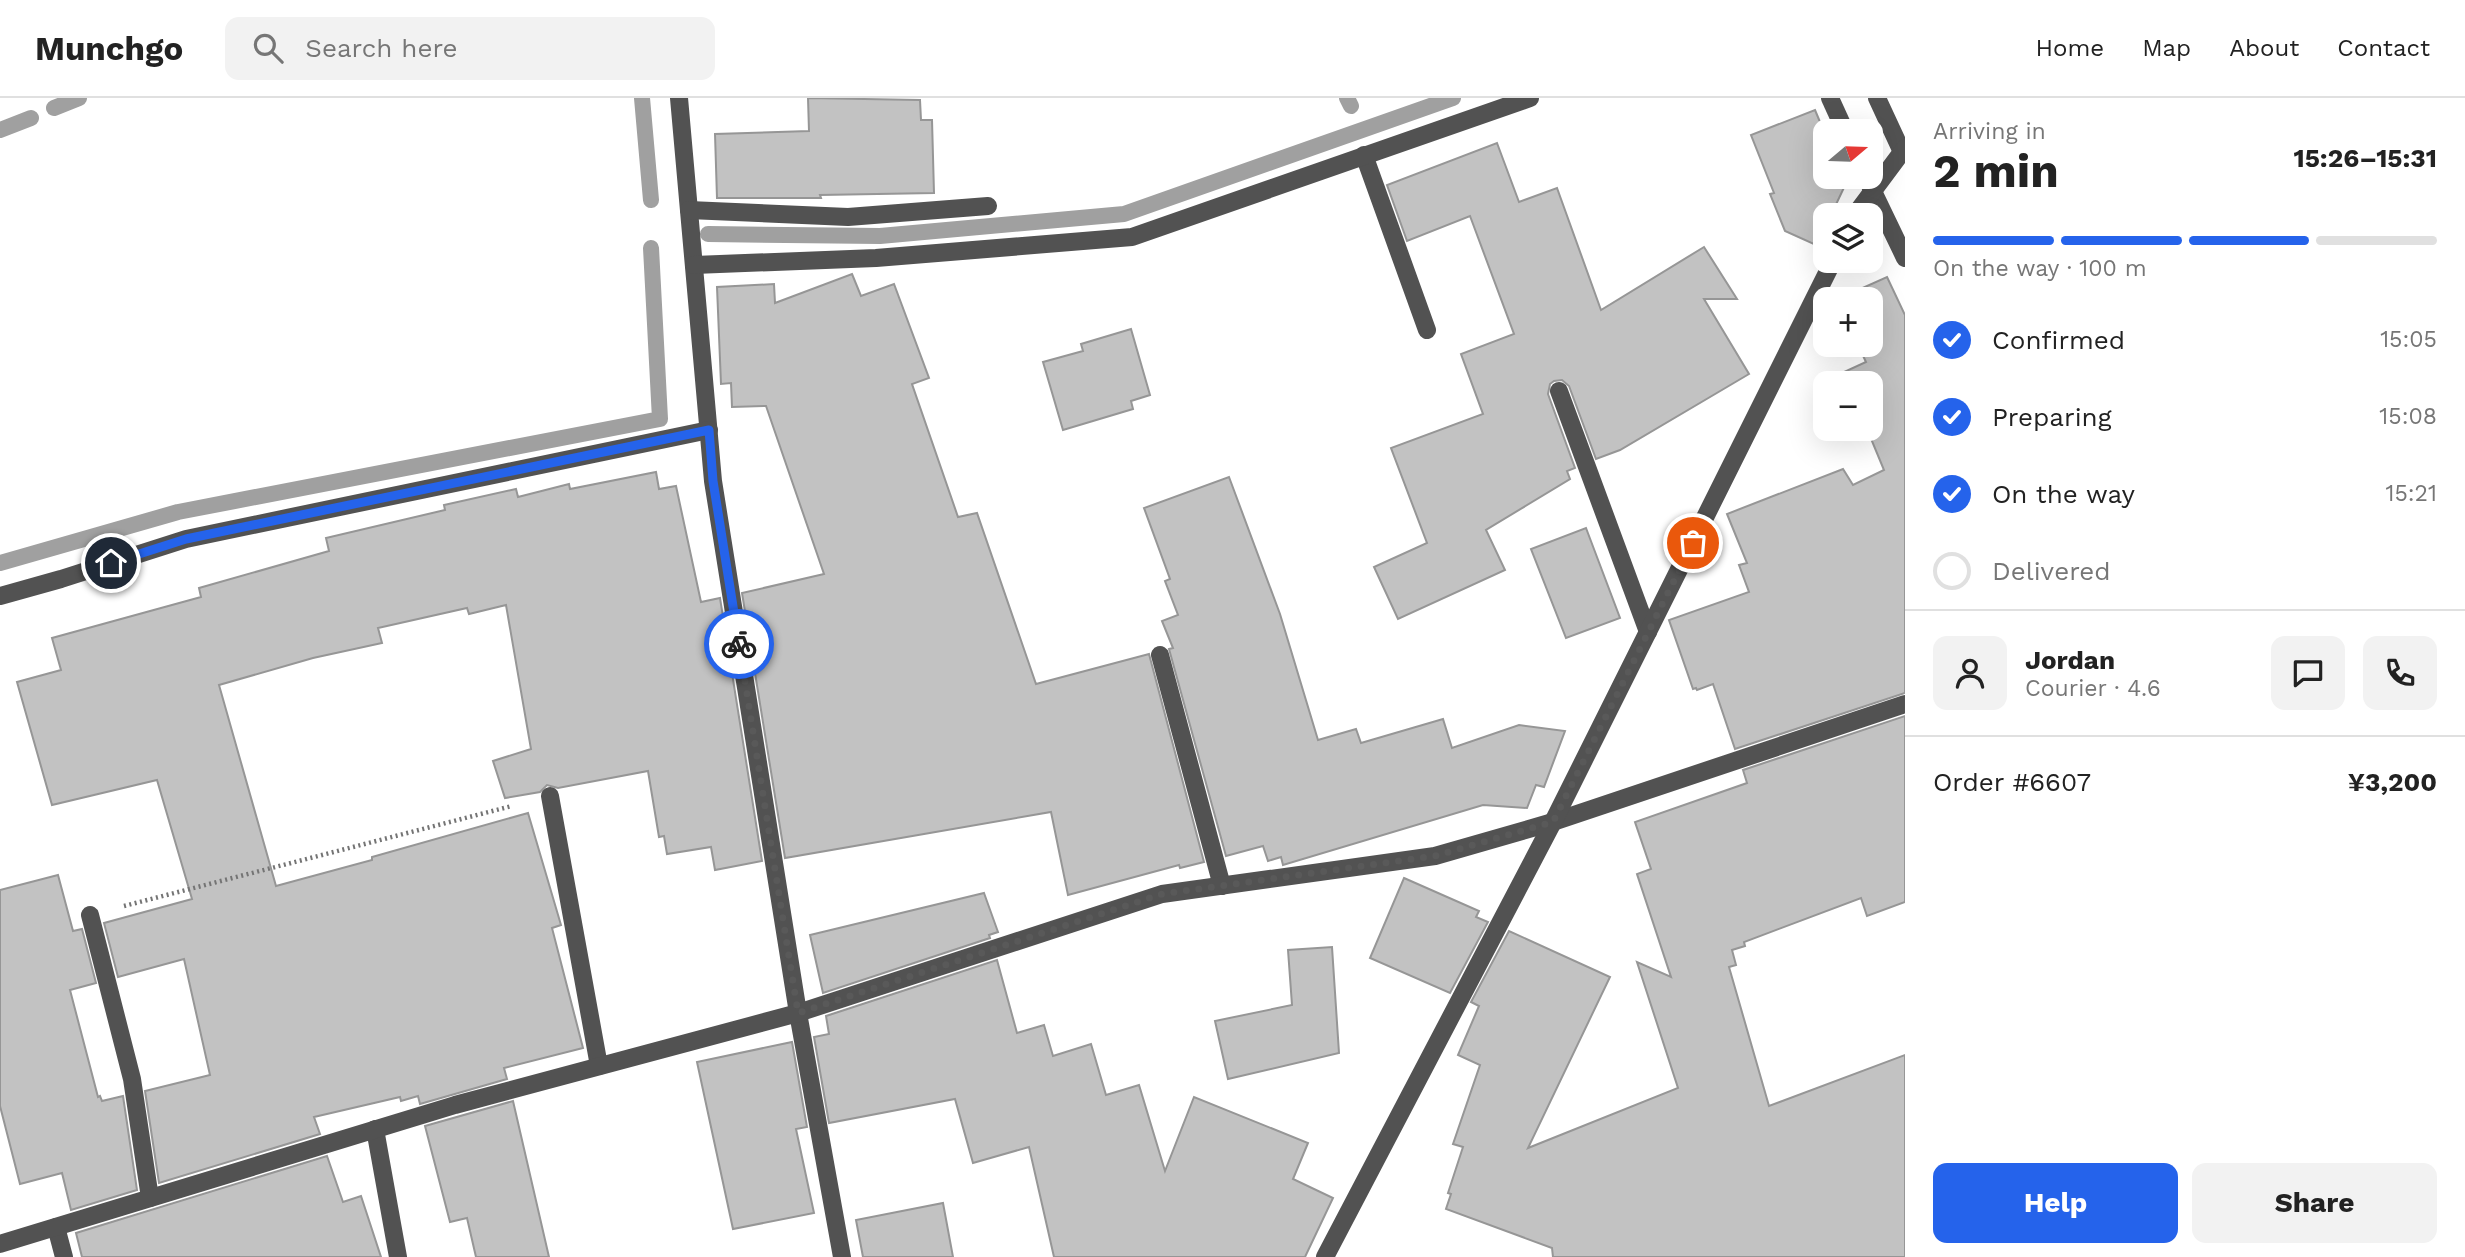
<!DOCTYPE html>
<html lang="en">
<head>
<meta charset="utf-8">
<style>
  body { margin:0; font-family:"Work Sans",sans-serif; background:#f2f2f2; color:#222; height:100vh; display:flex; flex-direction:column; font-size:26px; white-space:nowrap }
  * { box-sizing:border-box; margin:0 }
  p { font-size:23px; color:#767676 }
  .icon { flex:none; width:38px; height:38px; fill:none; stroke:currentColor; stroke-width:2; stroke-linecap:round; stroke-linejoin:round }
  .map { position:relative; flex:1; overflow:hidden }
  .sheet { display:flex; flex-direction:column; background:#fff; width:560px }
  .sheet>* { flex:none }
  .needle { width:46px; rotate:71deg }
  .buttons { position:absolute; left:1813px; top:21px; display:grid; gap:14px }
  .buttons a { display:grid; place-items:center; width:70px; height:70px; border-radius:14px; background:#fff; box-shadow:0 7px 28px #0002; font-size:35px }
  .pin { position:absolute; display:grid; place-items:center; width:60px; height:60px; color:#fff; margin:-30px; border:4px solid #fff; border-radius:50%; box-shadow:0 2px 7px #0007 }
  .courier { position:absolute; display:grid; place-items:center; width:70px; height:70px; margin:-35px; border:5px solid #2563eb; border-radius:50%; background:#fff; color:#222; box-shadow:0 2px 9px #0007 }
  .summary em { font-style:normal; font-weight:700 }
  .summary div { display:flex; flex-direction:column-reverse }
  .summary { display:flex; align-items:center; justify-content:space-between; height:119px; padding:0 28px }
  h1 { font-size:46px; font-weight:700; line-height:52px }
  .bar { display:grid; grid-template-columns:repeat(4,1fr); gap:10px 7px; align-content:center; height:84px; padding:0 28px }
  .bar i { height:9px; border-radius:5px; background:#e0e0e0 }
  .bar .on { background:#2563eb }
  .bar p { grid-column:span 4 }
  .line { display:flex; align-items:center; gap:18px; padding:0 28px; border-top:2px solid #e0e0e0 }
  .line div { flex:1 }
  .round { display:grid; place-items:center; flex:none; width:74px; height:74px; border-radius:14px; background:#f2f2f2 }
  ol { padding:0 28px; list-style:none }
  li { display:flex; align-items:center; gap:21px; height:77px }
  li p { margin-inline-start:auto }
  li .icon { padding:7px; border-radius:50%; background:#2563eb; color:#fff; stroke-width:4 }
  li:last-child { color:#767676 }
  li i { width:38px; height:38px; border:4px solid #e0e0e0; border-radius:50% }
  .primary-button { display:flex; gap:14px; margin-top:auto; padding:14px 28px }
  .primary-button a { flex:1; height:80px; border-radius:14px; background:#2563eb; color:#fff; font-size:28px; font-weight:700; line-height:80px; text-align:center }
  .primary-button a+a { background:#f2f2f2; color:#222 }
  header { display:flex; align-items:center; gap:42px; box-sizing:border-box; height:98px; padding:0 35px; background:#fff; border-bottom:2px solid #e0e0e0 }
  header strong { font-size:33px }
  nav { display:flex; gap:38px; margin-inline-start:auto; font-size:24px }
  .search { width:490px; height:63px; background:#f2f2f2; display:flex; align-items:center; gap:18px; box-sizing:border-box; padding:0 24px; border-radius:14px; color:#767676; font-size:26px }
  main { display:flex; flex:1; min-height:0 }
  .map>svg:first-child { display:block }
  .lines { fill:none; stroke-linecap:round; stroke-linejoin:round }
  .stream { stroke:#a0a0a0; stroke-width:16 }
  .building { fill:#c2c2c2; stroke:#969696; stroke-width:2 }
  .path { stroke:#747474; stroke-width:4.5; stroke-dasharray:2 3.5; stroke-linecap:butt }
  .minor { stroke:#525252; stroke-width:18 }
  .done { stroke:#595959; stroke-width:7; stroke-dasharray:0 12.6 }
  .route { stroke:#2563eb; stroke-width:9 }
</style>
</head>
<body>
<header>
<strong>Munchgo</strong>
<div class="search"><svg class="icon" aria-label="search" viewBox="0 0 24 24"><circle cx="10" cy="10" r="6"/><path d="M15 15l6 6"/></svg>Search here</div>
<nav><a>Home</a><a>Map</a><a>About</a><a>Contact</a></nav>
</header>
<main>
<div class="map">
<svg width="1905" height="1159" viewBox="0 0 1905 1159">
  <rect width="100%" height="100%" fill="#fff"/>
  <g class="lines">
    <g class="stream">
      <path d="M642 0 651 102"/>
      <path d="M1347 0 1351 8"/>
      <path d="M54 10 79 0"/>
      <path d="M0 32 31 20"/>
      <path d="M708 136 880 138 1124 116 1453 0"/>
      <path d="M0 465 178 414 660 321 651 150"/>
    </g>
  </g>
  <g class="building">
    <path d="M808 0 920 2 921 22H932L934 95 820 97 821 100H717L715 36 809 33Z"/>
    <path d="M1815 12 1825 36V79H1849L1831 117H1825V129L1816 147 1785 133 1770 96 1774 95 1751 37Z"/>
    <path d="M1497 45 1519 104 1557 90 1601 212 1704 149 1737 201H1704L1749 276 1620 352 1596 361 1569 288 1562 282 1554 283 1550 286 1548 296 1575 370 1567 373 1570 381 1486 432 1505 472 1398 521 1374 469 1427 445 1391 350 1483 316 1461 256 1514 236 1470 118 1407 143 1387 87Z"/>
    <path d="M852 176 861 198 894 186 929 280 912 286 958 419 977 415 1036 586 1149 556 1204 764 1180 770 1179 767 1068 797 1051 714 785 760 742 495 824 476 766 308 732 309 731 285 721 286 717 189 774 186 775 205Z"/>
    <path d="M1887 179 1905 217V595L1735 651 1713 586 1697 592 1696 590 1693 591 1669 522 1749 494 1739 467 1747 465 1727 416 1843 371 1853 387 1884 372 1867 331H1871V285H1848L1844 274 1866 264 1858 247H1871V201H1838Z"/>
    <path d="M1131 231 1150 297 1131 303 1133 311 1063 332 1043 264 1083 253 1081 246Z"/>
    <path d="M656 374 659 391 676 388 701 504 720 500 762 763 715 772 711 749 667 756 664 738 659 739 648 673 558 690 547 687 540 694 505 700 493 663 531 651 506 507 469 516 467 510 378 530 382 545 313 560 219 587 276 788 372 762V759L528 715 561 827 552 830 583 950 504 970 507 981 420 1006 418 998 401 1003 400 999 314 1019 320 1036 159 1085 145 993 210 977 184 861 118 879 104 825 192 801 157 682 52 707 17 584 61 572 52 540 201 499 199 490 329 453 326 440 445 412 444 407 516 391 518 399 569 386 570 391Z"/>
    <path d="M1229 379 1280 516 1318 642 1356 631 1361 645 1443 621 1452 650 1519 627 1565 633 1544 689 1536 687 1527 710 1483 707 1283 767 1281 759 1268 763 1263 748 1226 758 1169 551 1173 550 1162 523 1178 517 1165 483 1170 481 1144 410Z"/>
    <path d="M1586 430 1620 520 1566 540 1531 451Z"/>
    <path d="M1905 618V804L1867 818 1861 800 1744 844 1745 848 1732 852 1736 867 1729 869 1769 1008 1905 957V1159H1553L1552 1150 1446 1111 1451 1096 1448 1095 1463 1049 1453 1046 1480 967 1458 957 1479 908 1471 904 1509 833 1610 879 1528 1050 1678 990 1637 864 1671 879 1637 776 1651 771 1635 724 1747 685 1743 672Z"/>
    <path d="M58 777 73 833 82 831 96 885 70 892 98 999 100 998 102 1003 123 998 137 1092 71 1112 62 1075 20 1086 0 1008V792Z"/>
    <path d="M1404 780 1479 813 1476 819 1488 824 1450 895 1370 860Z"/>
    <path d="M984 795 998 834 989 837 990 840 823 895 810 837Z"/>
    <path d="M1332 849 1339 955 1228 981 1215 923 1292 907 1288 852Z"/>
    <path d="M997 862 1017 935 1044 927 1053 958 1091 946 1106 997 1139 987 1165 1073 1194 999 1308 1045 1293 1081 1333 1100 1305 1159H1054L1029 1049 973 1065 955 1001 829 1025 814 939 829 936 826 918Z"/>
    <path d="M792 944 807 1029 796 1031 814 1115 733 1131 697 964Z"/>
    <path d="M513 1003 549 1159H476L467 1120 450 1124 425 1028Z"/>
    <path d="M327 1058 343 1104 361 1098 381 1159H82L76 1135Z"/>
    <path d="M943 1105 953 1159H863L856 1122Z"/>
  </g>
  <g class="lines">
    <path class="path" d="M124 808 512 708"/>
    <g class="minor">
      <path d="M679 0 713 383 798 915 842 1159"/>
      <path d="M1830 0 1845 33"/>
      <path d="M1877 0 1902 54"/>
      <path d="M1364 57 1427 232"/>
      <path d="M1866 79 1905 160"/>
      <path d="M689 112 848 119 988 108"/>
      <path d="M1855 117 1905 50"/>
      <path d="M694 167 876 160 1132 139 1530 0"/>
      <path d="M1559 293 1648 534"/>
      <path d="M0 498 61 481 186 441 709 332"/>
      <path d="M1160 557 1222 788"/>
      <path d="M550 698 599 968"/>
      <path d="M90 817 132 981 150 1100"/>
      <path d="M375 1031 398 1159"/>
      <path d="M56 1129 64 1159"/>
      <path d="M0 1146 455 1007 798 915 1162 796 1435 758 1553 724 1905 606"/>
      <path d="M1325 1159 1553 724 1833 163"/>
    </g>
  </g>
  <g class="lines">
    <path class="done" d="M739 546 798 915 1162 796 1435 758 1553 724 1693 445"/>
    <path class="route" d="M111 465 186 441 709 332 713 383 739 546"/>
  </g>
</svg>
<div class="buttons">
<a><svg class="needle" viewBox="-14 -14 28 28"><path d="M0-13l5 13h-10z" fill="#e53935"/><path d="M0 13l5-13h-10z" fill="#767676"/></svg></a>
<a><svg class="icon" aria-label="layers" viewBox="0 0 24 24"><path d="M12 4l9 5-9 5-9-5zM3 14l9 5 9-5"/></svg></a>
<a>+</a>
<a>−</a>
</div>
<div class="pin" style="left:1693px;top:445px;background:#ea580c"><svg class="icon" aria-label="bag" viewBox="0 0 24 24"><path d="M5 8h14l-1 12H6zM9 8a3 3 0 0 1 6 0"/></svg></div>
<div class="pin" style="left:111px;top:465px;background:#1f2937"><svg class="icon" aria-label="home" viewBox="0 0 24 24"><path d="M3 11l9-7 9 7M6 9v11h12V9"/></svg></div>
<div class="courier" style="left:739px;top:546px"><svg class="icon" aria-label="bike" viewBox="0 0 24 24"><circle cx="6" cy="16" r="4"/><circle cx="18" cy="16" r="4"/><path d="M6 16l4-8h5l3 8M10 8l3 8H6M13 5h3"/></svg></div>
</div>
<section class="sheet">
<div class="summary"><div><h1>2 min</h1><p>Arriving in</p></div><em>15:26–15:31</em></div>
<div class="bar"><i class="on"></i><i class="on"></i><i class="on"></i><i></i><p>On the way · 100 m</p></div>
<ol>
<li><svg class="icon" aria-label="check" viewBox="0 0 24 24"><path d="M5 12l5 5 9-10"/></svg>Confirmed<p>15:05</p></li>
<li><svg class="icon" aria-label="check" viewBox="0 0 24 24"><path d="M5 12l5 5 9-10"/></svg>Preparing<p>15:08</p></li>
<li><svg class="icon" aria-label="check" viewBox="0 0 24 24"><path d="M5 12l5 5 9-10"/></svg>On the way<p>15:21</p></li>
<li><i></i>Delivered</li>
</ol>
<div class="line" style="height:126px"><a class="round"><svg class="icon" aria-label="person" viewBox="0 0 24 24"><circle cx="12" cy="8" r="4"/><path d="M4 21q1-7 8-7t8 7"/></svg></a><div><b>Jordan</b><p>Courier · 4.6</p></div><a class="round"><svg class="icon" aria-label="chat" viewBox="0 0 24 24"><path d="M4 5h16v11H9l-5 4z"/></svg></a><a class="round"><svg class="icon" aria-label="phone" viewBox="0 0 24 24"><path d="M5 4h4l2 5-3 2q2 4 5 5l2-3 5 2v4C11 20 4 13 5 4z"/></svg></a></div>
<div class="line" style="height:91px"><div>Order #6607</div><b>¥3,200</b></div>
<div class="primary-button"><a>Help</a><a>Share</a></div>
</section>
</main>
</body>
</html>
